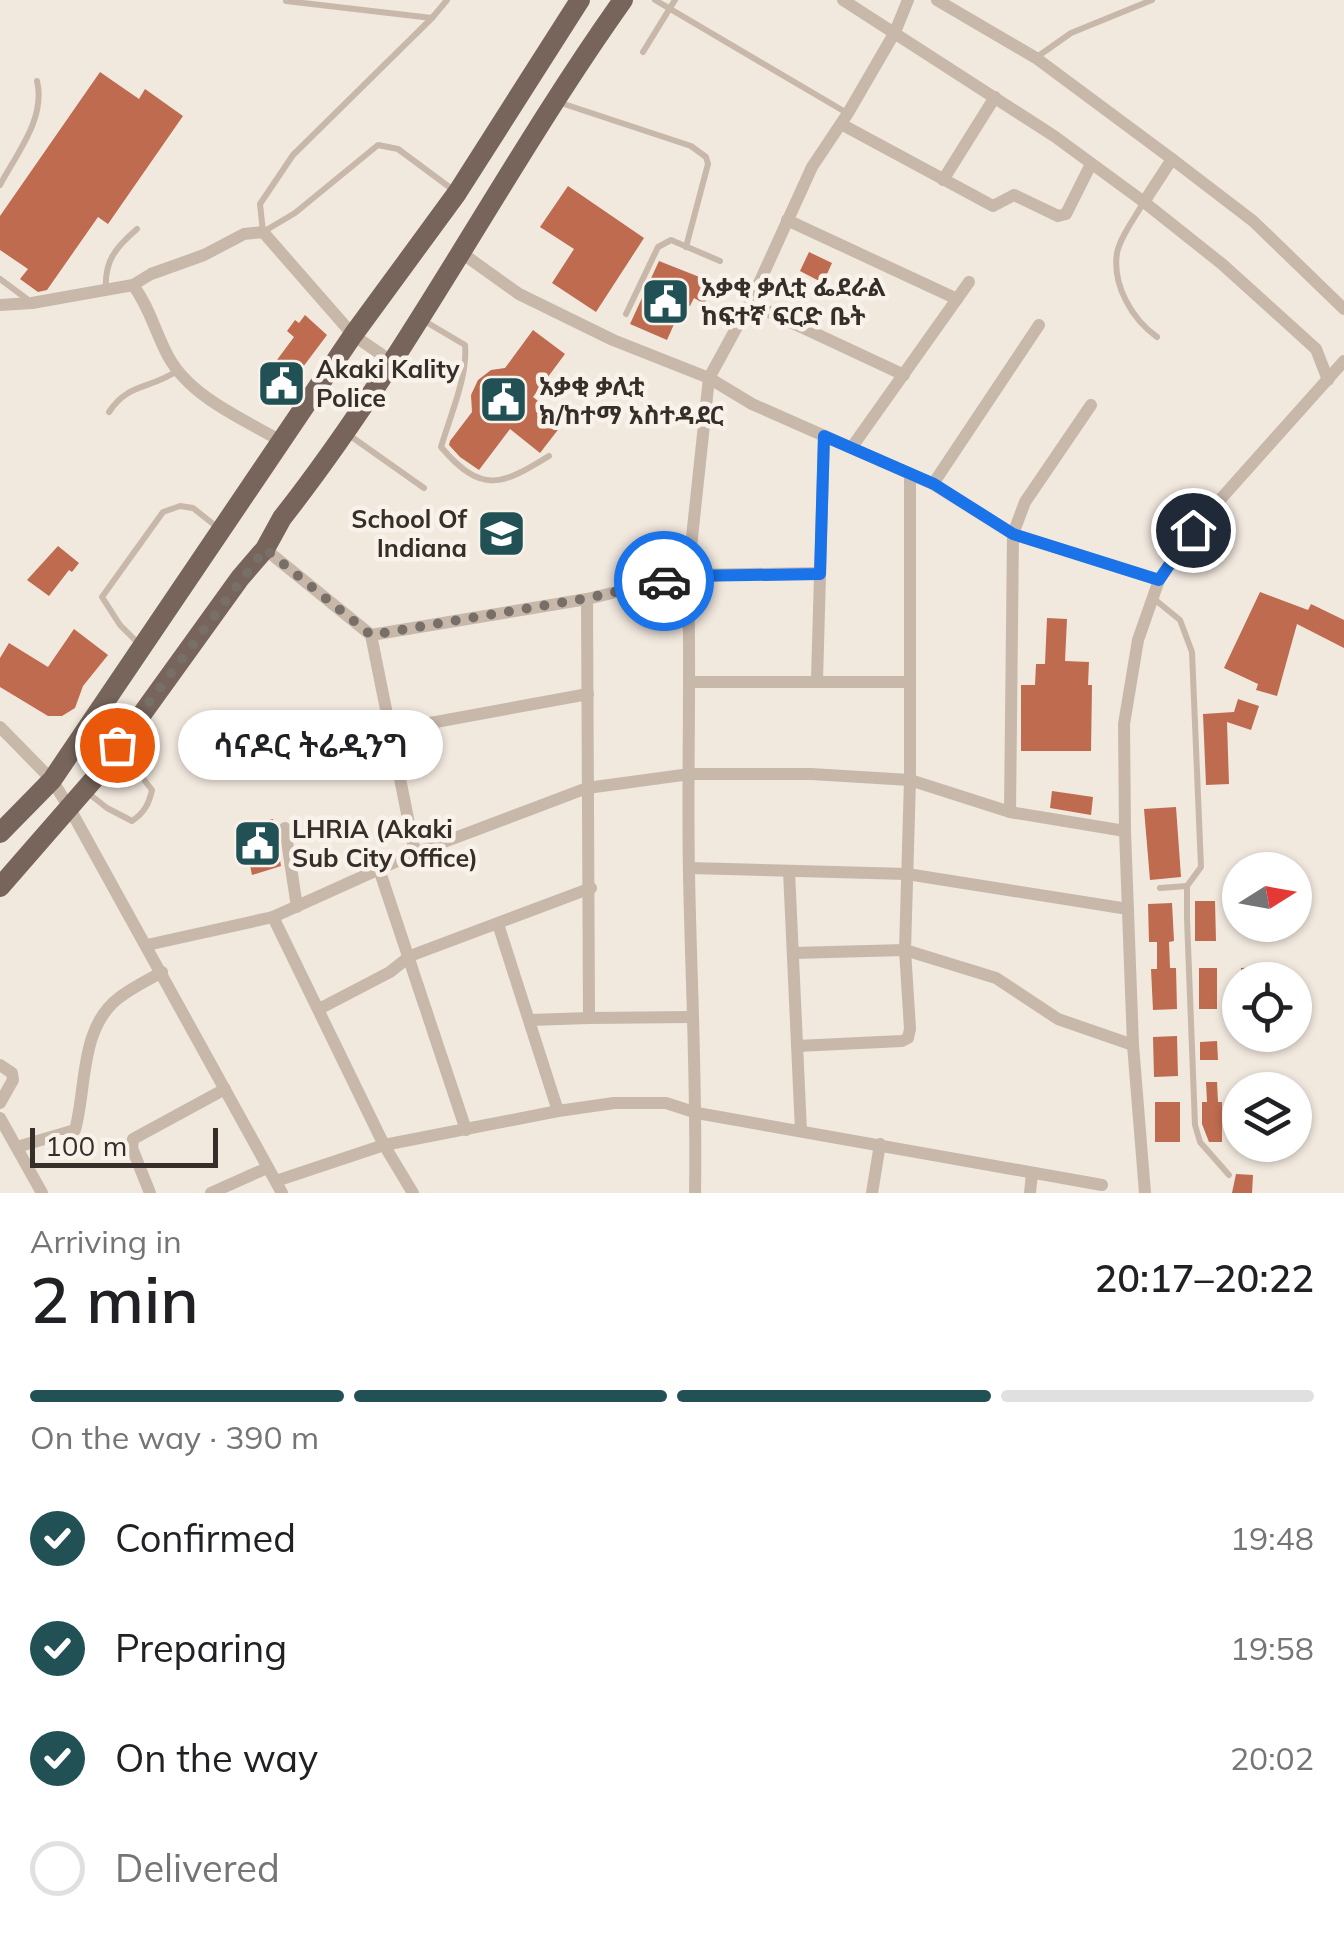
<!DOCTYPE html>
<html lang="en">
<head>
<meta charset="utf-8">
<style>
  body { margin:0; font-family:Mulish,"Noto Sans Ethiopic",sans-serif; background:#f6f6f6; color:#202124; height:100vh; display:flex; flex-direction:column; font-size:38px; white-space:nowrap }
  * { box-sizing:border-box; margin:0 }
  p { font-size:32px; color:#757577 }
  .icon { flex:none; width:55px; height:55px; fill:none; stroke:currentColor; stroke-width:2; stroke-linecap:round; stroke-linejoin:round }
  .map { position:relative; height:1193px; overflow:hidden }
  .sheet { display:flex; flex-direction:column; background:#fff; flex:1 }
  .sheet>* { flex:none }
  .needle { width:65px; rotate:79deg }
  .tools { position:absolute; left:1222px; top:852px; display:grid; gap:20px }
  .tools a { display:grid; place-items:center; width:90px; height:90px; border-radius:50%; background:#fff; box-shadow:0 2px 8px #0004; font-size:50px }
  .scale { position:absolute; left:30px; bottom:25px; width:188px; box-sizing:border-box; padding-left:10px; border:5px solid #362e29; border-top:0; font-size:28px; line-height:35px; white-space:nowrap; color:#362e29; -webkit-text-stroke:8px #f9f2ea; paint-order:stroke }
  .pin { position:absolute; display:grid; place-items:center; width:85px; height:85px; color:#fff; margin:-42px; border:5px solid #fff; border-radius:50%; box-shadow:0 2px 10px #0007 }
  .courier { position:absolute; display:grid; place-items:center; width:100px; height:100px; margin:-50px; border:8px solid #1a73e8; border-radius:50%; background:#fff; color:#222; box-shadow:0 2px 12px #0007 }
  .bubble { position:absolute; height:70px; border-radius:35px; background:#fff; box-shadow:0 2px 8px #0004; font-size:32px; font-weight:600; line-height:70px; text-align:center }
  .headline em { font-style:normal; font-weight:600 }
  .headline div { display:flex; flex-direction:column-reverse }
  .headline { display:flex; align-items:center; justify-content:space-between; height:170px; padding:0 30px }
  h1 { font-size:65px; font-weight:600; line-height:75px }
  .bar { display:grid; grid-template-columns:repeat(4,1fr); gap:15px 10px; align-content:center; height:120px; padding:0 30px }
  .bar i { height:12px; border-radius:8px; background:#e0e0e0 }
  .bar .current { background:#215155 }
  .bar p { grid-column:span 4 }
  ol { padding:0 30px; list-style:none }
  li { display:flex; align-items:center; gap:30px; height:110px }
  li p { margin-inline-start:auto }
  li .icon { padding:10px; border-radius:50%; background:#215155; color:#fff; stroke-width:4 }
  li:last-child { color:#757577 }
  li i { width:55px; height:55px; border:5px solid #e0e0e0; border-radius:50% }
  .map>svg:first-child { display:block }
  .building { fill:#be6b4f }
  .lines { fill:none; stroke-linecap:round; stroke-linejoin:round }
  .service { stroke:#c8b8aa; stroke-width:6 }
  .minor { stroke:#c8b8aa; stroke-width:12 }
  .primary { stroke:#77655b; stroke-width:20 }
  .done { stroke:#776f68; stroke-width:10; stroke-dasharray:0 18 }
  .route { stroke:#1a73e8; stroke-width:12 }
  .labels { text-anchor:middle; stroke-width:9; stroke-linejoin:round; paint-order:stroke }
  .poi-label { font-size:25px; font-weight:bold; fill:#362e29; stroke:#f9f2ea; text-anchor:start }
</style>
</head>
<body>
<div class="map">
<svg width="1344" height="1193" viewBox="0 0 1344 1193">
  <rect width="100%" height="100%" fill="#f1e8de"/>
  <g class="building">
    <path d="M100 72 139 99 145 89 183 116 108 224 98 217 47 290 38 292 20 279 28 269 0 250V216Z"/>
    <path d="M568 186 644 238 596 312 552 283 574 249 540 227Z"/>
    <path d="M809 252 832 263 823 283 800 271Z"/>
    <path d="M659 261 712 282 705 304 694 298 690 306 683 304 667 340 630 324Z"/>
    <path d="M305 315 327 335 291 383 271 368 294 337 287 331 295 320 299 323Z"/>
    <path d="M533 330 565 354 533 397 564 422 540 453 510 429 479 470 460 457 449 445 450 441 472 412 471 395 478 380 491 370 505 368Z"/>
    <path d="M58 546 79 563 72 572 69 570 49 596 27 580Z"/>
    <path d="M1260 592 1308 610 1311 604 1344 620V648L1297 624 1277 696 1256 690 1258 684 1224 668Z"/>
    <path d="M1047 618 1067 619 1065 661 1089 662 1088 685H1092L1091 751H1021V685H1035L1036 664H1045Z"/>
    <path d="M74 629 108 655 83 686 75 708 62 716H48L0 687V658L9 643 48 667Z"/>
    <path d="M1238 699 1259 706 1251 730 1227 722 1229 784 1206 785 1203 714 1234 712Z"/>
    <path d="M1052 791 1093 797 1091 815 1050 808Z"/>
    <path d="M1176 807 1181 877 1150 880 1144 809Z"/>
    <path d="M273 819 281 866 252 875 242 827Z"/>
    <path d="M1195 901H1215L1216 941H1195Z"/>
    <path d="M1172 903 1174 941 1169 942 1170 968H1176L1177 1009 1153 1010 1151 969H1157V942H1149L1148 904Z"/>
    <path d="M1261 967V980H1242L1241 968Z"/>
    <rect x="1199" y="968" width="18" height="41"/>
    <path d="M1177 1036 1178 1076 1154 1077 1153 1037Z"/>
    <path d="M1217 1041 1218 1060H1200V1042Z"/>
    <path d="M1206 1082H1217L1218 1102H1222V1142H1209L1202 1124V1102H1207Z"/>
    <rect x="1155" y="1102" width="25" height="40"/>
    <path d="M1236 1174 1253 1175 1252 1193H1232Z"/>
  </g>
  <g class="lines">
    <g class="service">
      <path d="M655 0 847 113"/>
      <path d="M286 1 432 18 447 0"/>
      <path d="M432 18 293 155 260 204 263 232 295 213 378 145 398 149 456 192"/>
      <path d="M643 52 675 0"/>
      <path d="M1037 57 1071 33 1152 0"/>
      <path d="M561 103 691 146 706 157 708 164 686 247"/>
      <path d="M0 185C17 153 46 118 37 81"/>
      <path d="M1143 203C1135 218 1120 237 1117 253 1112 285 1132 319 1157 337"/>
      <path d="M0 279 31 302"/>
      <path d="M106 290C104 261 116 247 137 229"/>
      <path d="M626 314 658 247 671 240 720 261"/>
      <path d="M421 319 465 345C468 376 450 416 441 447 482 495 502 485 549 456"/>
      <path d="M109 412C128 383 148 390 177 371"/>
      <path d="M349 435 424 488"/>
      <path d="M1153 598 1180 620 1192 652 1201 867 1187 886V919L1195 1125 1200 1142 1229 1175"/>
      <path d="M139 644 120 625 102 597 163 512 180 506 193 508 217 527"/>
      <path d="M88 793 107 808 132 821C144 813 149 804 152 790L121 750"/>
      <path d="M1160 888 1187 886"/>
    </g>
    <g class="minor">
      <path d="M843 0 1054 136 1144 202 1222 264 1316 349 1328 380"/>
      <path d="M937 0 1036 58 1172 159 1253 221 1344 309"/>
      <path d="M841 124 993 206 1014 195 1058 216 1066 214 1091 164"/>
      <path d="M943 180 995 97"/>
      <path d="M1144 202 1172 159"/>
      <path d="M787 220 957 299"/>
      <path d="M459 251 519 294 613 340 709 378 750 303 812 167 848 113 895 32 908 0"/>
      <path d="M133 285C150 308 155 332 168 356 190 397 243 419 281 441"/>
      <path d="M750 303 904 375"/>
      <path d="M0 305 32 303 133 285 151 274 204 255 244 234 263 232 353 335 391 361"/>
      <path d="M852 447 969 282"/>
      <path d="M910 474V780L905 950 996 978 1058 1019 1133 1045"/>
      <path d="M933 484 1039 325"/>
      <path d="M265 549 371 635 587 599 688 575C691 675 687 774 689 873 691 980 697 1086 695 1193"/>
      <path d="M820 573 688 575 709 378 752 404 933 484 1013 534 1159 580"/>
      <path d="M587 599 589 1018 692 1017"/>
      <path d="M371 635 415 853"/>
      <path d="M817 680 824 436"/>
      <path d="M692 682H909"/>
      <path d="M0 727 52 780 70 809 282 1193"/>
      <path d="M392 730 588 694"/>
      <path d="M1010 812 1013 534 1025 502 1091 405"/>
      <path d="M285 828 297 907"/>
      <path d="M689 868 907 874 1128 909"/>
      <path d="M379 869 466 1130"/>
      <path d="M789 871 801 1131"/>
      <path d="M273 917 384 1145 413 1193"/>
      <path d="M498 924 558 1111"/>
      <path d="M147 945 273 917 415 853 587 788 690 774H811L910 780 1010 812 1125 831"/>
      <path d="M793 953 905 950 910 1029 908 1038 902 1041 797 1046"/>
      <path d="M319 1009 390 972 410 956 591 888"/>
      <path d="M530 1020 589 1018"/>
      <path d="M0 1065 12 1073 13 1080 0 1103"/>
      <path d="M0 1118 42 1193"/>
      <path d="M17 1147 75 1130C87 1087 79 1027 120 997 133 987 148 980 162 972"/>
      <path d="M276 1181 384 1145 558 1111 614 1103H666L697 1113 1102 1185"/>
      <path d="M150 1193 132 1148 133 1139 225 1089"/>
      <path d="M211 1193 267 1168"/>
      <path d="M872 1193 880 1144"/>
      <path d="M1030 1193 1032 1173"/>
      <path d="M1145 1193 1133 1045 1125 831 1124 724 1138 640 1159 580 1193 530 1344 361"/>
    </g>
    <g class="primary">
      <path d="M0 833 52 780 353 335 457 193 580 0"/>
      <path d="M0 887 101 771 240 578 265 549 282 518C410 355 503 169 623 0"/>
    </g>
  </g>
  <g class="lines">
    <path class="done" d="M117 745 265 549 371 635 588 598 664 581"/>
    <path class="route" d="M664 581 688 576 820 574 824 436 934 484 1013 534 1159 580 1193 530"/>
  </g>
  <defs>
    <symbol id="civic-square" viewBox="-11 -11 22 22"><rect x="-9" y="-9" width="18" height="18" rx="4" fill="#215155" stroke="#f9f2ea"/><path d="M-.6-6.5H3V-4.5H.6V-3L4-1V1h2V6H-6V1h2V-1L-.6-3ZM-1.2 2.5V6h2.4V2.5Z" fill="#fff"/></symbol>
    <symbol id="school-square" viewBox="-11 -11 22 22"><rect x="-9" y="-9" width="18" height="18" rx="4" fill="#215155" stroke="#f9f2ea"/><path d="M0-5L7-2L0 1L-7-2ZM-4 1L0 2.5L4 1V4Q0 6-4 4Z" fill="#fff"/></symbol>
  </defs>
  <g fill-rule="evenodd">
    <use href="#civic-square" x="638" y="274" width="55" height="55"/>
    <use href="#civic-square" x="254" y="356" width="55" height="55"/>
    <use href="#civic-square" x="476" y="372" width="55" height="55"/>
    <use href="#school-square" x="474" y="506" width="55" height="55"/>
    <use href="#civic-square" x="230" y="816" width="55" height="55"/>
  </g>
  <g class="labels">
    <g class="poi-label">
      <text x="701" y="296">አቃቂ ቃሊቲ ፌደራል<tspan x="701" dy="29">ከፍተኛ ፍርድ ቤት</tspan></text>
      <text x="316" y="378">Akaki Kality<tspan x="316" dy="29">Police</tspan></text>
      <text x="539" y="395">አቃቂ ቃሊቲ<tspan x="539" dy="29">ክ/ከተማ አስተዳደር</tspan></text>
      <text x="467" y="528" text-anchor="end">School Of<tspan x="467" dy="29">Indiana</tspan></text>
      <text x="292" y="838">LHRIA (Akaki<tspan x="292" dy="29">Sub City Office)</tspan></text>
    </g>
  </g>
</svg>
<div class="tools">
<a><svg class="needle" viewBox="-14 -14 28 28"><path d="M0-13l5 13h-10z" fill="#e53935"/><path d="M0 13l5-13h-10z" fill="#757577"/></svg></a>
<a><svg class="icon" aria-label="locate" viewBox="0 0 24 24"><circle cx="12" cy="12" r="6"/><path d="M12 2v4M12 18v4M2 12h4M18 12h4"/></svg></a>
<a><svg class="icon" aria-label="layers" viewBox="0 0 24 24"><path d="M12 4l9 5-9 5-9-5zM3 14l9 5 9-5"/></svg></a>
</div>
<div class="scale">100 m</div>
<div class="pin" style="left:117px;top:745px;background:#ea580c"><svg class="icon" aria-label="bag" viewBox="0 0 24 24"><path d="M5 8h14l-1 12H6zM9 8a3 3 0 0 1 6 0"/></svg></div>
<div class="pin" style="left:1193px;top:530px;background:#1f2937"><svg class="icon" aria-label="home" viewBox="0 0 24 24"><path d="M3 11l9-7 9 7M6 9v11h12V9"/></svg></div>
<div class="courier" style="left:664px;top:581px"><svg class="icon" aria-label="car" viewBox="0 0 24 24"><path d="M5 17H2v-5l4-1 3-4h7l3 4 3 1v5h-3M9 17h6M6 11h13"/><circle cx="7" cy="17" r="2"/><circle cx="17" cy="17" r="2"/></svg></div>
<div class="bubble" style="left:178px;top:710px;width:265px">ሳናዶር ትሬዲንግ</div>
</div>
<section class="sheet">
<div class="headline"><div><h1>2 min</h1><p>Arriving in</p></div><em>20:17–20:22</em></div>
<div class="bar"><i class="current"></i><i class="current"></i><i class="current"></i><i></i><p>On the way · 390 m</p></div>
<ol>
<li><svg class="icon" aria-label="check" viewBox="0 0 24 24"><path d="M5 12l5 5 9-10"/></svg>Confirmed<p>19:48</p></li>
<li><svg class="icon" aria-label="check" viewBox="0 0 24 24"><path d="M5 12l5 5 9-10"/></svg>Preparing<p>19:58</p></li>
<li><svg class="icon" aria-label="check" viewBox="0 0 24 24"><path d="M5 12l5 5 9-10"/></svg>On the way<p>20:02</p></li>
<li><i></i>Delivered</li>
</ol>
</section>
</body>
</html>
